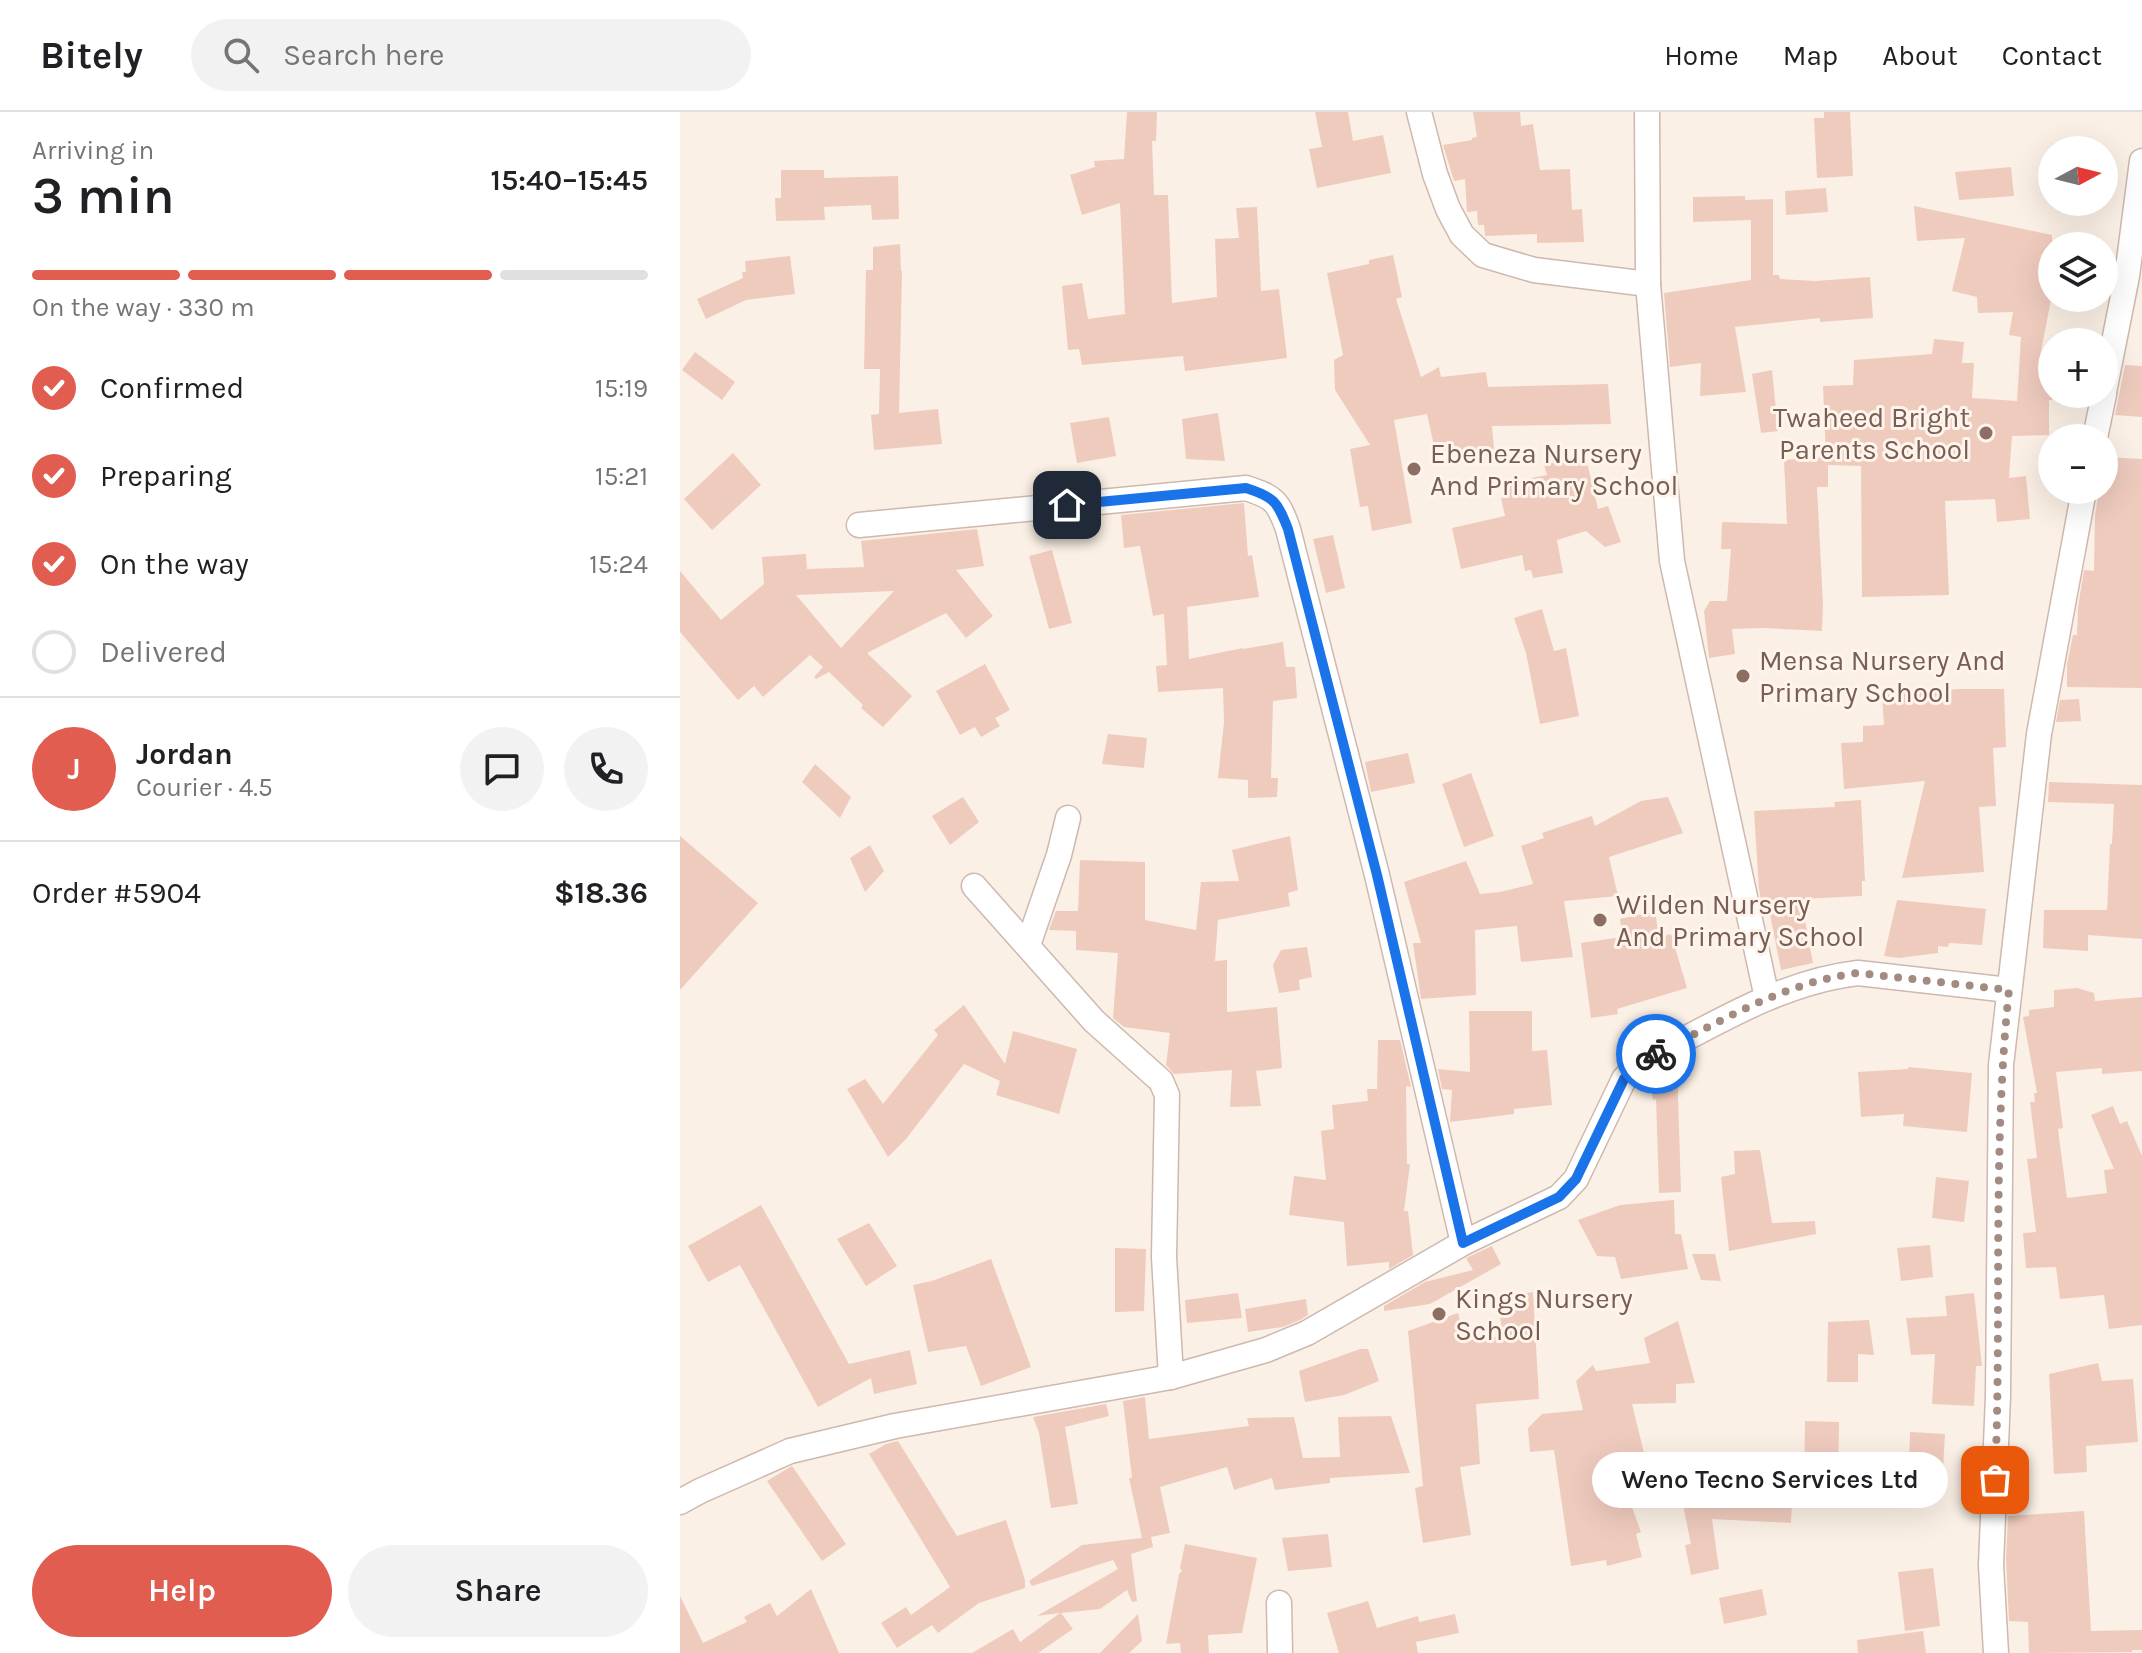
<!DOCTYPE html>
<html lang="en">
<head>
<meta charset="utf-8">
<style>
  body { margin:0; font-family:Karla,sans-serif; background:#f2f2f2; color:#202124; height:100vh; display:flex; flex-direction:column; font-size:30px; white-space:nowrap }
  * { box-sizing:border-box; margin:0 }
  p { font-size:26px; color:#757577 }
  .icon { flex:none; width:44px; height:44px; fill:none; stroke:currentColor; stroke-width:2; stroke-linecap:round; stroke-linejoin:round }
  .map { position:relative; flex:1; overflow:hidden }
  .sheet { display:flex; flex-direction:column; background:#fff; width:680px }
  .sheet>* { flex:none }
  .needle { width:52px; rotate:83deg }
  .fabs { position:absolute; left:1358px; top:24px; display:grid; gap:16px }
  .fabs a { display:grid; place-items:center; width:80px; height:80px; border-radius:50%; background:#fff; box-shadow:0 8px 32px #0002; font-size:40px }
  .pin { position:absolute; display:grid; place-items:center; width:68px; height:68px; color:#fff; margin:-34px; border-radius:16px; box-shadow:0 4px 12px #0006 }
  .courier { position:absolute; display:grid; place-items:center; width:80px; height:80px; margin:-40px; border:6px solid #1a73e8; border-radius:50%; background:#fff; color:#222; box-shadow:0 2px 10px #0007 }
  .bubble { position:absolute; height:56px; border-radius:28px; background:#fff; box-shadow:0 8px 32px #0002; font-size:26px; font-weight:600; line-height:56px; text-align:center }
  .headline em { font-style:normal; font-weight:600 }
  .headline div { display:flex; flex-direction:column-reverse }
  .headline { display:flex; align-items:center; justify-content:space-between; height:136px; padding:0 32px }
  h1 { font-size:52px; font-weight:600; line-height:60px }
  .bar { display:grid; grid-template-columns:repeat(4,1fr); gap:12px 8px; align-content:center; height:96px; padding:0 32px }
  .bar i { height:10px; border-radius:6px; background:#e0e0e0 }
  .bar .current { background:#e05d4f }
  .bar p { grid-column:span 4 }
  .line { display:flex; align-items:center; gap:20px; padding:0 32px; border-top:2px solid #e0e0e0 }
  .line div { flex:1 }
  .round { display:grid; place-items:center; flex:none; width:84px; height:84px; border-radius:42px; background:#f2f2f2 }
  ol { padding:0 32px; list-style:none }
  li { display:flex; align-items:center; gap:24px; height:88px }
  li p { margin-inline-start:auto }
  li .icon { padding:8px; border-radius:50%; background:#e05d4f; color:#fff; stroke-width:4 }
  li:last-child { color:#757577 }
  li i { width:44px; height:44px; border:4px solid #e0e0e0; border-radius:50% }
  .button { display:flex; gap:16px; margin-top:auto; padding:16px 32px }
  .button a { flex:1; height:92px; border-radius:48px; background:#e05d4f; color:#fff; font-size:32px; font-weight:600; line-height:92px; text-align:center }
  .button a+a { background:#f2f2f2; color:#202124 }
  header { display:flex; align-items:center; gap:48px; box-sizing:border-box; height:112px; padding:0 40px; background:#fff; border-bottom:2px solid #e0e0e0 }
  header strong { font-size:38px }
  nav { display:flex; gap:44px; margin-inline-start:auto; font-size:28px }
  .search { width:560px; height:72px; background:#f2f2f2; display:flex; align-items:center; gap:20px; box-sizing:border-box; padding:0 28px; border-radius:44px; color:#757577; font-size:30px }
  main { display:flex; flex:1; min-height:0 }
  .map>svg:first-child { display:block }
  .building { fill:#efcbbe; fill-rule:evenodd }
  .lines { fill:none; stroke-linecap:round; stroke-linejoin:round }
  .minor-casing { stroke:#ceb8af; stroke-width:27 }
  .minor { stroke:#fff; stroke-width:24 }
  .done { stroke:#a38b81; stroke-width:8; stroke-dasharray:0 14.4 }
  .route { stroke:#1a73e8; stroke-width:10 }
  .education-dot { fill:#8d6e63; stroke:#fef4eb; stroke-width:3 }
  .labels { text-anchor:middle; stroke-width:6; stroke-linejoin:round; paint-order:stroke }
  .education-label { font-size:28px; fill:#785e54; stroke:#fef4eb; text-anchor:start }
</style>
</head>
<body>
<header>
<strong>Bitely</strong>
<div class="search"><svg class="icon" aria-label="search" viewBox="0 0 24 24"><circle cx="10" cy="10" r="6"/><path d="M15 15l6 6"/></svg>Search here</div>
<nav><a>Home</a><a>Map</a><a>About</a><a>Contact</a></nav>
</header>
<main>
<section class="sheet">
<div class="headline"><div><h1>3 min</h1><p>Arriving in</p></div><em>15:40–15:45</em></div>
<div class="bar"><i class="current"></i><i class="current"></i><i class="current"></i><i></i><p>On the way · 330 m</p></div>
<ol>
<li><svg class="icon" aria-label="check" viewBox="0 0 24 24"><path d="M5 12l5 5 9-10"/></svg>Confirmed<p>15:19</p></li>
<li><svg class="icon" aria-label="check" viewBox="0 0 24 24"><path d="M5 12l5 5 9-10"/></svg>Preparing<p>15:21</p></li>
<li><svg class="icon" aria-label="check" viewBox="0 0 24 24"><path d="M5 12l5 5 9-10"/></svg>On the way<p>15:24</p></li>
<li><i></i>Delivered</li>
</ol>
<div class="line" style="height:144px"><b class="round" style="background:#e05d4f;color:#fff">J</b><div><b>Jordan</b><p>Courier · 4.5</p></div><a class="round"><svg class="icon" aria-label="chat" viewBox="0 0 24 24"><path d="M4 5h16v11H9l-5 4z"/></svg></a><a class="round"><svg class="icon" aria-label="phone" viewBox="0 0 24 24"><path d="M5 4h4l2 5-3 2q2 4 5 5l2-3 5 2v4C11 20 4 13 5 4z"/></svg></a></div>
<div class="line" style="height:104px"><div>Order #5904</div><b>$18.36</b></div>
<div class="button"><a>Help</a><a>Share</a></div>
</section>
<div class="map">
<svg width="1462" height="1541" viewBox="0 0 1462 1541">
  <rect width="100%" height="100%" fill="#fbf0e5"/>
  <g class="building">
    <path d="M447 0H477L476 29H472L474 83H488L492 191 537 185 535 127 559 126 556 96 577 95 581 179 599 177 607 246 505 259 503 244 402 253 399 237 388 238 382 174 402 171 408 207 445 202 440 91 402 103 390 63 415 55 414 49 444 47Z"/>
    <path d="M635 0H668L673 29 703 23 711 61 637 76 629 37 642 35Z"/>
    <path d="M793 0H840L841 14 853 12 860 58 890 57 892 98 902 97 904 130 857 131V122L805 124 804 113H798L797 99 787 100 785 67 774 69 763 33 792 28V26L797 25Z"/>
    <path d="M1144 0H1170L1173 64 1137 66 1134 6H1144Z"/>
    <path d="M1331 55 1334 84 1279 88 1275 60Z"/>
    <path d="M101 58H144V66L218 64 219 107 192 108 191 93 144 95 145 108 96 109 95 86H101Z"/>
    <path d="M1146 76 1148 100 1106 103 1105 79Z"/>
    <path d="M1065 84V88L1093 87V163H1099L1100 167 1135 169 1190 165 1193 206 1140 210V206L1055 215 1066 280 1020 284 1021 251 990 255 984 181 1071 168V108L1013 110V85Z"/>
    <path d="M1234 94 1372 123V183L1359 249H1372V288H1369V323L1332 324 1329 366 1346 364 1350 407 1317 410 1315 387 1265 389 1269 483 1182 485 1181 354 1148 353V375H1137L1143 492 1142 519 1084 516 1052 517 1055 542 1029 546 1024 499 1030 489H1047L1051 437H1041L1042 410 1107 412 1104 348 1146 345 1143 274 1173 273 1174 248 1252 242 1254 227 1284 230 1282 251H1294L1292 286 1337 289 1341 225 1329 223 1333 200 1298 201 1297 185 1272 179 1285 126 1237 129Z"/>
    <path d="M220 132 221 159H222L219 301 258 297 262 332 194 338 191 303 199 302 200 257H184L186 158H193V135Z"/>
    <path d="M713 143 722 185 716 187 741 265 759 255 761 265 806 260 808 275 928 272 931 312 812 314 814 337 756 343 747 302 714 308 732 411 692 419 688 394 680 395 670 337 690 333 655 278 654 248 663 243 647 161 689 152V148Z"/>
    <path d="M110 144 115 182 66 188 26 207 17 187 63 166 62 160H66L65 149Z"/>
    <path d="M15 240 55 270 42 288 2 258Z"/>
    <path d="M1445 253 1462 254V305L1435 303Z"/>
    <path d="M1092 258 1098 319 1081 321 1072 262Z"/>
    <path d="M538 301 545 349 506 347 502 307Z"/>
    <path d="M429 305 436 344 397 351 390 311Z"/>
    <path d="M53 341 81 373 32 418 4 387Z"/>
    <path d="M905 342 918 397 928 394 941 430 925 435 906 419 877 428 883 461 853 466 851 458 845 459 842 443 781 457 772 416 825 404 821 386 827 385 824 371 867 363 864 353Z"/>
    <path d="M1424 345 1462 347V576L1387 575V552L1393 523H1397L1398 495 1404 458 1414 459 1415 404 1419 378H1424Z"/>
    <path d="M564 391 568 444 572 443 579 485 507 495 509 547 563 536V537L603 530 606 555H615L617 586 593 589 591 666H598L597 685 568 686V668L538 666 544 610 543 576 478 580 476 554 487 553 484 502 473 504 460 434 444 436 441 403Z"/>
    <path d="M297 417 304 454 276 458 313 504 286 526 266 501 187 541 232 584 203 615 181 596 183 593 149 560 136 567 134 565 143 555 130 543 83 585 74 574 58 588 0 520V459L41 508 84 472 82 445 126 442 127 457 184 455 181 429ZM214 479 161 536 116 483Z"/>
    <path d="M653 423 665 476 646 481 633 427Z"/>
    <path d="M372 438 392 511 369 517 349 444Z"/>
    <path d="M862 497 874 539 886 536 899 604 860 612 846 541 834 506Z"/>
    <path d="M305 552 330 598 315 606 320 614 301 625 295 615 280 623 256 579Z"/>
    <path d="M1278 577H1324L1326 635 1313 636 1316 694 1299 695 1304 760 1222 766 1245 669 1164 677 1161 631 1183 630V614L1204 613 1202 583Z"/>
    <path d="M1399 587 1401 609 1376 610 1380 588Z"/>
    <path d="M428 622 467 626 464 656 422 652Z"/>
    <path d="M728 641 735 671 691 680 685 650Z"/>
    <path d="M135 652 171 685 160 706 122 670Z"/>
    <path d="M791 661 814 724 784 735 762 672Z"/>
    <path d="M1369 670 1462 673V827L1408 823V839L1363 836 1364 798H1427L1430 732H1432L1434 692 1368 690Z"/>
    <path d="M283 685 299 710 270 733 252 704Z"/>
    <path d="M988 685 1003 721 929 745 938 784 884 789 893 845 841 850 837 814 795 818 796 883 741 887 733 831H741L724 770 786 749 800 782 820 780 853 772 841 734 864 726 862 721 912 704 915 714 961 689Z"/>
    <path d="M1181 688 1185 769H1182V784L1121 787 1133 851 1101 858 1087 787 1081 788 1079 777 1074 699 1155 695 1154 690Z"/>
    <path d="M0 724 78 791 0 878Z"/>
    <path d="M610 724 618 778 608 781 610 794 538 808 535 849 547 848V900L597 895 602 956 576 959 581 994 550 995 552 958 494 962 486 953 490 921 444 915 433 906 438 841 396 838V819L369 818 376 799H398L400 748 465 750V808L516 818 521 770 559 769 552 738Z"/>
    <path d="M190 733 204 759 185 780 170 746Z"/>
    <path d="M1217 788 1306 797 1302 833 1269 831 1268 835 1258 834V841L1219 846 1204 844Z"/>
    <path d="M975 799 979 825 991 822 1007 876 937 897 938 902 911 906 901 831 942 825 940 807Z"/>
    <path d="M627 835 632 865 619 868 620 878 599 881 593 853 601 838Z"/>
    <path d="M1397 876 1414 881 1415 889 1462 885V959L1422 962V956L1376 960 1383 1016 1378 1017 1387 1086 1427 1081 1424 1058 1434 1057 1411 1003 1433 994 1440 1012 1447 1009 1462 1044V1213L1429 1217 1424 1183 1380 1187 1376 1155 1346 1156 1343 1121 1356 1120 1347 1047 1357 1046 1350 990H1355L1354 981H1357L1343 905 1349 904V898L1374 895V878Z"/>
    <path d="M284 893 325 952 333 919 397 937 379 1002 316 983 320 969 284 952 226 1027 208 1045 167 977 185 967 203 992 258 923 254 918Z"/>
    <path d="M789 899H852V939L867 938 872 993 834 997V1002L770 1010 772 978 762 977 758 957 790 960Z"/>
    <path d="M698 928H720L731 975 726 974 727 1052H730L724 1099H728L733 1143 709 1157V1150L667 1154 664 1110 609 1103 614 1064 646 1068 641 1019 654 1017 652 993 688 989 687 977H697Z"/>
    <path d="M997 952 1001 1080 979 1081 976 987 973 988 969 963 989 953Z"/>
    <path d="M1228 955 1292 961 1287 1020 1223 1014 1224 1002 1181 1005 1178 960 1228 957Z"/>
    <path d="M1080 1038 1092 1111 1135 1109 1136 1122 1049 1139 1041 1065 1055 1062 1054 1039Z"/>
    <path d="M1256 1065 1289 1069 1284 1110 1252 1106Z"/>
    <path d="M994 1088 995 1122H1001L1008 1157 941 1167 935 1145 917 1144 898 1108 940 1093Z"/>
    <path d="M81 1093 169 1252 230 1238 237 1272 194 1282 191 1266 138 1295 60 1153 28 1170 8 1134Z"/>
    <path d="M189 1111 217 1154 186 1174 157 1127Z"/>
    <path d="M1250 1133 1253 1165 1221 1169 1217 1136Z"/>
    <path d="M812 1134 821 1152 750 1192 704 1199V1194L745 1170 793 1158 786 1146Z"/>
    <path d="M435 1136 466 1137 464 1199 435 1200Z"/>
    <path d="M1012 1142H1035L1041 1169 1021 1168Z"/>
    <path d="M311 1147 351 1255 301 1274 286 1234 248 1240 233 1173 252 1169Z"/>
    <path d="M853 1180 859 1287 796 1292 800 1352 780 1355 791 1423 743 1431 735 1376 743 1374 728 1219 778 1201 785 1229 823 1224 817 1185Z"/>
    <path d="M558 1181 562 1206 507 1211 505 1188Z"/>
    <path d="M1294 1181 1302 1254H1296L1294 1294 1252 1292 1255 1242 1231 1243 1226 1206 1267 1204 1265 1184Z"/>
    <path d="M626 1187 628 1203 620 1208 603 1215 568 1220 565 1197Z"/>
    <path d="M1189 1208 1194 1243 1178 1242V1270H1147L1148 1210Z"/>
    <path d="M998 1209 1015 1271 996 1272V1291L952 1292 972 1374 946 1379 961 1420 956 1422 962 1445 927 1454 926 1448 891 1454 874 1338 850 1340 848 1316 862 1302 903 1298 896 1269 913 1253 916 1259 970 1251 964 1226Z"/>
    <path d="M680 1237H688L699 1269 664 1283 625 1290 619 1259Z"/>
    <path d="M1418 1251 1422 1269 1453 1267 1458 1330 1406 1334 1407 1360 1374 1362 1369 1262Z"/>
    <path d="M465 1285 469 1327 569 1314 567 1306 614 1305 623 1346 660 1345 658 1305 711 1304 730 1361 650 1366V1371L595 1378 592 1366 554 1378 547 1355 480 1375 490 1421 466 1426 471 1425 473 1435 451 1442 457 1489 452 1490 447 1478 420 1497 381 1501 393 1517 358 1541H292L333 1517 340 1530 380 1501 357 1504 438 1457 433 1448 352 1474 349 1469 402 1433 462 1426 449 1366H452L443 1289Z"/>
    <path d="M426 1292 429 1304 385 1315 398 1392 371 1396 359 1321 353 1305Z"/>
    <path d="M1125 1309 1159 1310 1158 1378 1124 1376Z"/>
    <path d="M1230 1320 1265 1322 1263 1356 1229 1354Z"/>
    <path d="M218 1329 277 1424 326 1408 345 1468V1476L299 1491 258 1521 252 1513 217 1536 201 1511 226 1495 231 1503 270 1475 189 1342 206 1332Z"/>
    <path d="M112 1354 166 1432 142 1449 87 1369Z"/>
    <path d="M1017 1365 1021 1386 1112 1391 1111 1411 1032 1407 1039 1457 1011 1463 1005 1433 1011 1432 998 1369Z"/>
    <path d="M1404 1399 1411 1519 1462 1518V1538H1452V1540L1349 1541 1348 1510 1329 1509 1326 1447 1328 1404Z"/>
    <path d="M648 1422 652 1455 608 1459 602 1426Z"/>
    <path d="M505 1432 577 1446 562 1521 528 1523 529 1541H501L500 1531 486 1532 499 1462 502 1459 500 1456Z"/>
    <path d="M1253 1456 1260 1514 1225 1519 1218 1460Z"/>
    <path d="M131 1477 159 1541H0V1484L23 1531 67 1510 64 1505 90 1491 97 1504Z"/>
    <path d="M1082 1477 1087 1503 1044 1512 1039 1486Z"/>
    <path d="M688 1489 697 1516 738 1504 739 1510 775 1502 779 1521 736 1530 738 1541H659L647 1501Z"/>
    <path d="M458 1502 462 1529 449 1541H420Z"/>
    <path d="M1243 1519 1246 1541H1178L1177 1528Z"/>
  </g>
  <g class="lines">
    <defs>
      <g id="minor">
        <path d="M739 0 755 62 768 97 782 123 803 143 854 158 968 172"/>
        <path d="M967 0 968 172 992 449 1087 886"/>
        <path d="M1424 280 1447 164 1462 49"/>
        <path d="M1415 326 1424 282"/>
        <path d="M179 413 566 376C594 385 598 389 608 417L697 763 783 1131"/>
        <path d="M294 774 414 909 481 969 487 983 484 1145 491 1265"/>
        <path d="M348 833 379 743 388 706"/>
        <path d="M0 1390 20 1379 110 1339 215 1314 491 1265 586 1238 627 1221 783 1131 879 1085 896 1067 944 967 958 952C1028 916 1099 870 1178 861L1329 878"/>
        <path d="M599 1491 600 1541"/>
        <path d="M1316 1541 1311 1453 1318 1284 1321 953 1359 622 1404 378"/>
      </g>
    </defs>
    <use href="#minor" class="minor-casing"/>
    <use href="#minor" class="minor"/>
  </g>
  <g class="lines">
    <path class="done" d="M976 942C1041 909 1105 870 1178 861L1329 878C1312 1040 1322 1205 1315 1368"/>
    <path class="route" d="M387 393 566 376C594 385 597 389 608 417L697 763 783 1131 879 1085 896 1067 944 967 958 952 976 942"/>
  </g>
  <g class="education-dot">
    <circle cx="1306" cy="321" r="8"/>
    <circle cx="734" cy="357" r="8"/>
    <circle cx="1063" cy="564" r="8"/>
    <circle cx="920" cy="808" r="8"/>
    <circle cx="759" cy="1202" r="8"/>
  </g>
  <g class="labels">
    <g class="education-label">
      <text x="1290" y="315" text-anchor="end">Twaheed Bright<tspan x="1290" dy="32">Parents School</tspan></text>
      <text x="750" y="351">Ebeneza Nursery<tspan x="750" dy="32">And Primary School</tspan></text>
      <text x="1079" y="558">Mensa Nursery And<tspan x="1079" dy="32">Primary School</tspan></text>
      <text x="936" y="802">Wilden Nursery<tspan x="936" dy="32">And Primary School</tspan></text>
      <text x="775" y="1196">Kings Nursery<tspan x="775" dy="32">School</tspan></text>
    </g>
  </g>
</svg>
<div class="fabs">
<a><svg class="needle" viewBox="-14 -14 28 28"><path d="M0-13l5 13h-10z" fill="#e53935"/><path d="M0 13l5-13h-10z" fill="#757577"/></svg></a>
<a><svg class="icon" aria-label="layers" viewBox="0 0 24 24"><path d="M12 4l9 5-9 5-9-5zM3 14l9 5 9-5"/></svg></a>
<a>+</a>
<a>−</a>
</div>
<div class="pin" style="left:1315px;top:1368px;background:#ea580c"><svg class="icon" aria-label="bag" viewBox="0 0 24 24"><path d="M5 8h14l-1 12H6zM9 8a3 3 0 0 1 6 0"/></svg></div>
<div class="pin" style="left:387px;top:393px;background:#1f2937"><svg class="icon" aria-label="home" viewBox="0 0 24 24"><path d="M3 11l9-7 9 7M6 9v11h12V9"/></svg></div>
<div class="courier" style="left:976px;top:942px"><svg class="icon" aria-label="bike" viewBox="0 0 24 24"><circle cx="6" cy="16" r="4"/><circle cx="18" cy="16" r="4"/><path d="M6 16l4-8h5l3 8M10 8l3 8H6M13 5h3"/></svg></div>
<div class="bubble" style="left:912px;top:1340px;width:356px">Weno Tecno Services Ltd</div>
</div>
</main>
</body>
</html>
